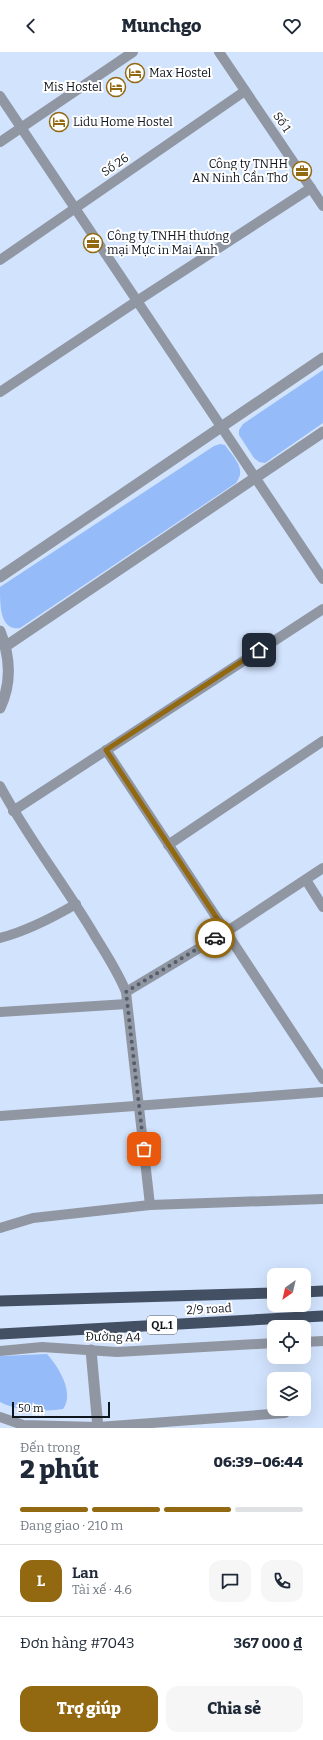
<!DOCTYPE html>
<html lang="vi">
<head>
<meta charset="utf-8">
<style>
  body { margin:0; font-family:Bitter,serif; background:#f6f6f7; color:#1f2937; height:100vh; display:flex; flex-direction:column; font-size:15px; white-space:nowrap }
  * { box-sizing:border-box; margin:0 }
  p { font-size:13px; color:#747a83 }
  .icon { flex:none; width:22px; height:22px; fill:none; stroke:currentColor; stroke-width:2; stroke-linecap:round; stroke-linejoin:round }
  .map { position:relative; height:1376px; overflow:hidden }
  .drawer { display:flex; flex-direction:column; background:#fff; flex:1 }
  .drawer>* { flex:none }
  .needle { width:26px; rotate:214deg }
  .tools { position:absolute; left:267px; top:1216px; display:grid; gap:8px }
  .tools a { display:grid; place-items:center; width:44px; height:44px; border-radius:8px; background:#fff; box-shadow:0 4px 16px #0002; font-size:20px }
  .scale { position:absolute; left:12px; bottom:10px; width:98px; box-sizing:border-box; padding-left:4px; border:2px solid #0f151d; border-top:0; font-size:11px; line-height:14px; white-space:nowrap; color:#0f151d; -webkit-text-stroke:3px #fff; paint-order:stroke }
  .pin { position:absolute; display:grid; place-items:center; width:34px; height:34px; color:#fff; margin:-17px; border-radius:8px; box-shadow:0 2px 6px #0006 }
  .courier { position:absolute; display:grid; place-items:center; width:40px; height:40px; margin:-20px; border:3px solid #926811; border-radius:50%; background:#fff; color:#222; box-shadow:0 1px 5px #0007 }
  .overview em { font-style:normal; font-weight:800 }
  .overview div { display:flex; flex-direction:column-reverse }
  .overview { display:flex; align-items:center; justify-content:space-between; height:68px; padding:0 20px }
  h1 { font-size:26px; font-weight:800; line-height:30px }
  .bar { display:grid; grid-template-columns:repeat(4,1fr); gap:6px 4px; align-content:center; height:48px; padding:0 20px }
  .bar i { height:5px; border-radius:3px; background:#e0e1e3 }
  .bar .on { background:#926811 }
  .bar p { grid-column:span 4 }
  .line { display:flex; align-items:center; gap:10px; padding:0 20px; border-top:1px solid #e0e1e3 }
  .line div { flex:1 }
  .round { display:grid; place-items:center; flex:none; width:42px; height:42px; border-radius:12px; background:#f6f6f7 }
  .primary-button { display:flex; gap:8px; margin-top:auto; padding:8px 20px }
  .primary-button a { flex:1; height:46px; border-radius:12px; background:#926811; color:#fff; font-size:16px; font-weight:800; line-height:46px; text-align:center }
  .primary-button a+a { background:#f6f6f7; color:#1f2937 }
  header { display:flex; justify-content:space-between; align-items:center; height:52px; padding:0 20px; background:#fff; font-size:18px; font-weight:800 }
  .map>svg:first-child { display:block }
  .green { fill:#95bcf8 }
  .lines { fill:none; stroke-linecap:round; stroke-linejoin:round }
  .minor { stroke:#9097a2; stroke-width:10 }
  .tertiary { stroke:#9097a2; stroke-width:11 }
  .trunk { stroke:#435064; stroke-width:11 }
  .done { stroke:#535d6b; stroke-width:4; stroke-dasharray:0 7.2 }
  .route { stroke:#926811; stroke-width:5 }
  .labels { text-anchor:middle; stroke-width:4; stroke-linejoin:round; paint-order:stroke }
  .shield { fill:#fff; stroke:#575b61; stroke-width:1 }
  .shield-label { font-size:11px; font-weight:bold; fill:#0f151d }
  .poi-label { font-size:12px; fill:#0f151d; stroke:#fff; text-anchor:start }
  .street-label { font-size:12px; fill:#0f151d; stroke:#fff }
</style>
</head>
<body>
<header><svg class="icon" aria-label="back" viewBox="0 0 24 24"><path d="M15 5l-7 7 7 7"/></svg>Munchgo<svg class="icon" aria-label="heart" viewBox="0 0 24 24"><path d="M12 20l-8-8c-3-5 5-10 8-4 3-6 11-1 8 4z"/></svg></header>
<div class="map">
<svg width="323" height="1376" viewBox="0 0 323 1376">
  <rect width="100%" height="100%" fill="#d2e3fd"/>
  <g class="green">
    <path d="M323 318V371L265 411 259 410 254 406 239 383V378L243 372Z"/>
    <path d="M220 392 225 393C234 406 247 417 236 431L20 576C0 579 0 554 0 535L214 394Z"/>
    <path d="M47 1302C58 1314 75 1341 63 1357 41 1360 20 1360 0 1350V1304Z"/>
  </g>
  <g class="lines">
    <g class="minor">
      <path d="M219 0 323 154"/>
      <path d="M0 44 323 527"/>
      <path d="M0 90 133 0"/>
      <path d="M0 208 245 39"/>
      <path d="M0 340 137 249 311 136"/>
      <path d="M106 698 323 1027"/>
      <path d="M0 734C28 786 65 833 95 884 106 902 118 920 126 940L150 1153"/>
      <path d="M13 759 323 557"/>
      <path d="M168 793 323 689"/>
      <path d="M306 828 323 855"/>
      <path d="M0 886C27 879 52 866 76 852"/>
      <path d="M126 940 226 880 323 816"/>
      <path d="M0 960 127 952"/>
      <path d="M0 1064 323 1040"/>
      <path d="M0 1176 33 1166 150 1153 323 1147"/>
      <path d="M304 1290 323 1289"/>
      <path d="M0 1299 42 1295 117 1300 274 1291"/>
      <path d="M0 1365 23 1373 98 1375 285 1361"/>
    </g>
    <g class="tertiary">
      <path d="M0 525 323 306"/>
      <path d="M0 579C10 604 12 631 0 656"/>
      <path d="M6 594 323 380"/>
      <path d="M91 1298 98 1376"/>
    </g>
    <g class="trunk">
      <path d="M304 1240 323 1239"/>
      <path d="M0 1249 274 1241"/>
      <path d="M0 1282 323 1264"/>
    </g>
  </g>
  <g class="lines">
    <path class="done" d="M144 1097 126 940 215 886"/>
    <path class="route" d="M215 886 226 880 106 698 259 598"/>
  </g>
  <defs>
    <symbol id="hotel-ring" viewBox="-11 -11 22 22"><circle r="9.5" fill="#fff" stroke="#926811" stroke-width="1.5"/><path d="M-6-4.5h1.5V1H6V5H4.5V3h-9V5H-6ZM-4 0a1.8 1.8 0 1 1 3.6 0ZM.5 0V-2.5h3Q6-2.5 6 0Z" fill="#926811"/></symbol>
    <symbol id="office-ring" viewBox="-11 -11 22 22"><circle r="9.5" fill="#fff" stroke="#926811" stroke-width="1.5"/><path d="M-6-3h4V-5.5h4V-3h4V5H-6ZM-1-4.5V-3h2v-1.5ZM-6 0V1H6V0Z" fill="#926811"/></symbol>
  </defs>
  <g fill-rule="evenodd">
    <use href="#hotel-ring" x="124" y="10" width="22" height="22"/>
    <use href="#hotel-ring" x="105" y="24" width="22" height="22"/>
    <use href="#hotel-ring" x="48" y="59" width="22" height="22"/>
    <use href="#office-ring" x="291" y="108" width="22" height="22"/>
    <use href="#office-ring" x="82" y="180" width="22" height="22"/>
  </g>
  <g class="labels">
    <rect class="shield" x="147" y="1264" width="30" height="18" rx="3"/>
    <g class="shield-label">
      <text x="162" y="1277">QL.1</text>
    </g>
    <g class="poi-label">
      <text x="149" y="25">Max Hostel</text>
      <text x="102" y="39" text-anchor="end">Mis Hostel</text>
      <text x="73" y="74">Lidu Home Hostel</text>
      <text x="288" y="116" text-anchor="end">Công ty TNHH<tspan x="288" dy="14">AN Ninh Cần Thơ</tspan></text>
      <text x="107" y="188">Công ty TNHH thương<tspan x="107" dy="14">mại Mực in Mai Anh</tspan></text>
    </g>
    <g class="street-label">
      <text transform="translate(282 70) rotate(56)" y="4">Số 1</text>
      <text transform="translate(115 113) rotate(-35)" y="4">Số 26</text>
      <text transform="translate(209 1257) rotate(-3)" y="4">2/9 road</text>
      <text transform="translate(113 1285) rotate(1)" y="4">Đường A4</text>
    </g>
  </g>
</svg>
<div class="tools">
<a><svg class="needle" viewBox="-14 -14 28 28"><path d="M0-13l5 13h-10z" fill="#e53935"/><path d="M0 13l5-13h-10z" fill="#747a83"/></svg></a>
<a><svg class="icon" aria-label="locate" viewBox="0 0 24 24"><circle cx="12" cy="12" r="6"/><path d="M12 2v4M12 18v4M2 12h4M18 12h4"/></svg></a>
<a><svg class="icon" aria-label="layers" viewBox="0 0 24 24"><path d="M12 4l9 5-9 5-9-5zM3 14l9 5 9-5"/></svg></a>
</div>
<div class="scale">50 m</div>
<div class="pin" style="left:144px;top:1097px;background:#ea580c"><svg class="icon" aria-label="bag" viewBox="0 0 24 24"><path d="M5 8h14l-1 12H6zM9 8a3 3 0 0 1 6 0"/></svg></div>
<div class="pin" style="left:259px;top:598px;background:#1f2937"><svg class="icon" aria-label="home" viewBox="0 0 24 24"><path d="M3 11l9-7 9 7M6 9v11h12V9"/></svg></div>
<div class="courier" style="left:215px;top:886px"><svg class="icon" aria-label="car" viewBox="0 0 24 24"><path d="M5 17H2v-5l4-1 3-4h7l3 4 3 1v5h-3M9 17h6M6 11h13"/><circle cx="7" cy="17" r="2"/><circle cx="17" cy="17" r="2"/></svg></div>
</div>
<section class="drawer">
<div class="overview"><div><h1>2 phút</h1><p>Đến trong</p></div><em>06:39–06:44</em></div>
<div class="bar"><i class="on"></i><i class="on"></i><i class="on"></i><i></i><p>Đang giao · 210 m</p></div>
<div class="line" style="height:72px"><b class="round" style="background:#926811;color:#fff">L</b><div><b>Lan</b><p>Tài xế · 4.6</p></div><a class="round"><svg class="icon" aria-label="chat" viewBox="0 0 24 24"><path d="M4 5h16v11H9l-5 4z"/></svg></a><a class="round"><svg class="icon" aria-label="phone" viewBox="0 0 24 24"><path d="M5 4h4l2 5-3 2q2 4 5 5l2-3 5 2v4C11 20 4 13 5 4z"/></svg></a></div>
<div class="line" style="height:52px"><div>Đơn hàng #7043</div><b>367 000 ₫</b></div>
<div class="primary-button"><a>Trợ giúp</a><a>Chia sẻ</a></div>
</section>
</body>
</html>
